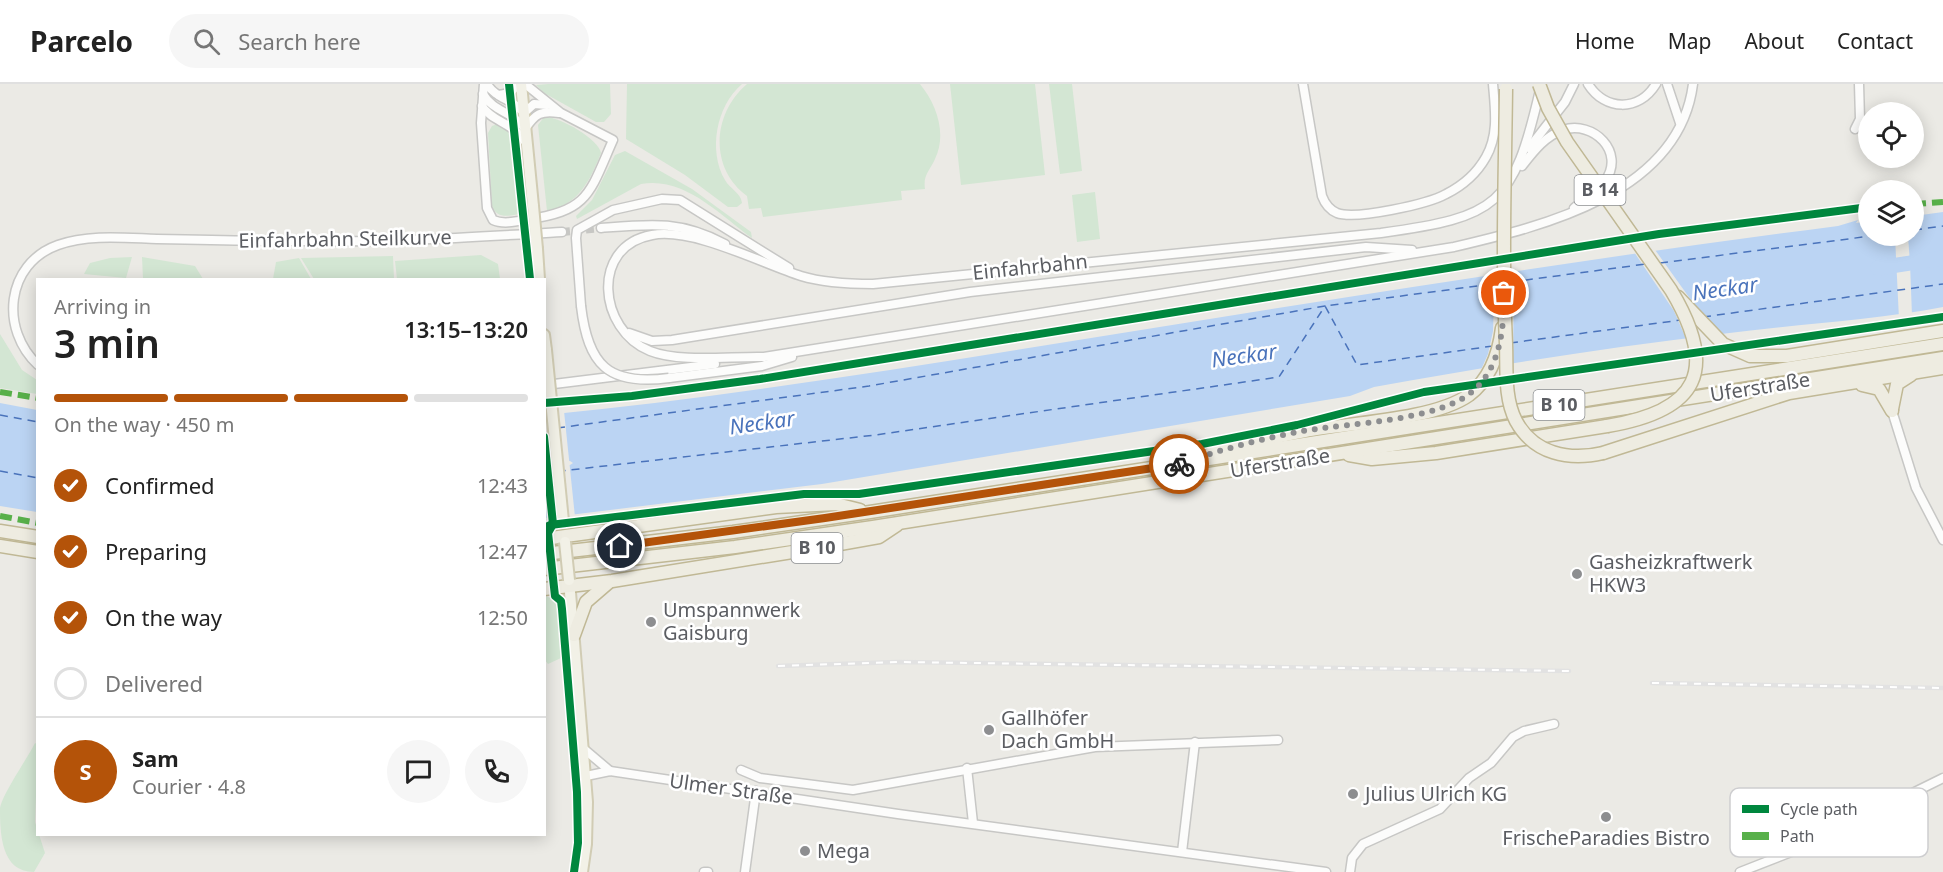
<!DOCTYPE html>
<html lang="en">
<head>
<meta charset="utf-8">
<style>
  body { margin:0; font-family:"Noto Sans",sans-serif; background:#f6f6f6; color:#222; height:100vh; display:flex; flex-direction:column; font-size:22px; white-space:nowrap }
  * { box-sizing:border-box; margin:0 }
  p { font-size:20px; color:#767676 }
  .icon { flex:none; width:33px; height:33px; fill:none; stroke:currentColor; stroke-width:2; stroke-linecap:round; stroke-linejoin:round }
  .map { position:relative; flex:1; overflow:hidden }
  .drawer { position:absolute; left:36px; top:194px; width:510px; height:558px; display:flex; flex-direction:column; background:#fff; border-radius:0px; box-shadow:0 3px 15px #0003 }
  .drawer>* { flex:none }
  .buttons { position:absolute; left:1858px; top:18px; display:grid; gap:12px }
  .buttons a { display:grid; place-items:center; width:66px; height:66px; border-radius:50%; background:#fff; box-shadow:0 3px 15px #0003; font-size:30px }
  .pin { position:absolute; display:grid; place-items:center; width:51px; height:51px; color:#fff; margin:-26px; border:3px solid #fff; border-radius:50%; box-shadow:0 2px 6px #0007 }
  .courier { position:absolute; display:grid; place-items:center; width:60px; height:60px; margin:-30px; border:4px solid #b45309; border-radius:50%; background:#fff; color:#222; box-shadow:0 2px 8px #0007 }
  .overview em { font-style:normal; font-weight:600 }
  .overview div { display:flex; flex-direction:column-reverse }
  .overview { display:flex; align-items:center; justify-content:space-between; height:102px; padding:0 18px }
  h1 { font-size:39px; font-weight:600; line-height:45px }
  .bar { display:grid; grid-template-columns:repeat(4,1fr); gap:9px 6px; align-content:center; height:72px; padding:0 18px }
  .bar i { height:8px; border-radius:4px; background:#e0e0e0 }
  .bar .current { background:#b45309 }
  .bar p { grid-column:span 4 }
  .line { display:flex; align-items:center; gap:15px; padding:0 18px; border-top:2px solid #e0e0e0 }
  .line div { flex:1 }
  .round { display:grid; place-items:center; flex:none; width:63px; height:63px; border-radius:32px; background:#f6f6f6 }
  ol { padding:0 18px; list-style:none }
  li { display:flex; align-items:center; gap:18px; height:66px }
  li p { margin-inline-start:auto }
  li .icon { padding:6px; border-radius:50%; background:#b45309; color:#fff; stroke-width:4 }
  li:last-child { color:#767676 }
  li i { width:33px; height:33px; border:3px solid #e0e0e0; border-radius:50% }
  header { display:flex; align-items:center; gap:36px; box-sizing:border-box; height:84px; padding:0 30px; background:#fff; border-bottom:2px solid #e0e0e0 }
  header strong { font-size:28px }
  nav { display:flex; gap:33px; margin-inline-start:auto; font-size:21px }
  .search { width:420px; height:54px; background:#f6f6f6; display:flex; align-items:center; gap:15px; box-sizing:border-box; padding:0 21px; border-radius:33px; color:#767676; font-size:22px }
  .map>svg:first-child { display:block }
  .green { fill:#d3e6d3 }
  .water { fill:#bbd4f3 }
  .pier { fill:#ebeae5 }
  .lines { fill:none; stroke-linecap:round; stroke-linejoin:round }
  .river { stroke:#bbd4f3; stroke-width:15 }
  .ferry { stroke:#4a73bb; stroke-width:1.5; stroke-dasharray:8 6; stroke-linecap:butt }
  .minor-tunnel { stroke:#c7c7c4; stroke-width:8; stroke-dasharray:8 4; stroke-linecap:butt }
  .minor-casing { stroke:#c7c7c5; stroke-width:11 }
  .major-casing { stroke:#d1ccb4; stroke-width:14 }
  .highway-casing { stroke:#c0b895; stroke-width:15 }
  .minor { stroke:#fcfcfb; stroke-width:8 }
  .major { stroke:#f2f1e7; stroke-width:10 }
  .highway { stroke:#eeece1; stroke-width:12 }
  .rail-casing { stroke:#e2e2e2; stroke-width:4.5 }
  .rail { stroke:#fff; stroke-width:2; stroke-dasharray:7; stroke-linecap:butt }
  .minor-bridge-casing { stroke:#c7c7c5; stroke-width:11; stroke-linecap:butt }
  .major-bridge-casing { stroke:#d1ccb4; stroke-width:14; stroke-linecap:butt }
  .highway-bridge-casing { stroke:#c0b895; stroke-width:15; stroke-linecap:butt }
  .minor-bridge { stroke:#fcfcfb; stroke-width:8 }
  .major-bridge { stroke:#f2f1e7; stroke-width:10 }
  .highway-bridge { stroke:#eeece1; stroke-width:12 }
  .quiet { stroke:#58b04a; stroke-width:6; stroke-dasharray:12 6; stroke-linecap:butt }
  .cycleway-casing { stroke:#fff; stroke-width:11 }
  .cycleway { stroke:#00873e; stroke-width:8 }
  .done { stroke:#8d8e90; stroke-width:6; stroke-dasharray:0 10.8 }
  .route { stroke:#b45309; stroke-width:8 }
  .poi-dot { fill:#8d8e90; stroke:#fff; stroke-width:2 }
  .labels { text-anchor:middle; stroke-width:5; stroke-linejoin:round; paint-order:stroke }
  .shield { fill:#fff; stroke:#8c8e91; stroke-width:1.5 }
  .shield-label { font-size:18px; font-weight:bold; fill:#5b5d62 }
  .street-label { font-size:20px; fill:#5b5d62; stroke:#fff }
  .poi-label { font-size:20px; fill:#5b5d62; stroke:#fff; text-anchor:start }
  .water-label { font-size:21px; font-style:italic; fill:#4a73bb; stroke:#fff }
  .key { fill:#fff; stroke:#ceced0; stroke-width:1.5 }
  .key-label { font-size:16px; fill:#5b5d62 }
</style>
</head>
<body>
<header>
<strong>Parcelo</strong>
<div class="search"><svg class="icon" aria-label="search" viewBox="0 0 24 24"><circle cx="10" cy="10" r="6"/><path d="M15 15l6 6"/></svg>Search here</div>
<nav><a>Home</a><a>Map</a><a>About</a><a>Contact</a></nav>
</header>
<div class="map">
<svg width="1943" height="788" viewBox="0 0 1943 788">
  <rect width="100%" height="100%" fill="#ebeae5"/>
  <g class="green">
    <path d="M548 0H610L611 30 604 38H596L544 9 536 1Z"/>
    <path d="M627 0H742C716 22 708 67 725 96 730 105 741 109 742 119L737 123H728L685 91 626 55Z"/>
    <path d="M747 0H920C937 21 947 50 935 75 929 88 923 91 925 105L901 107 902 116 763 133 761 124 749 125 747 112C709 84 712 30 747 0Z"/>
    <path d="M950 0H1035L1045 91 961 101Z"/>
    <path d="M1049 0H1072L1082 87 1060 90Z"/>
    <path d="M544 33C557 31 599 55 601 69 590 97 578 121 547 127L538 41Z"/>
    <path d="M500 39 512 48 520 130C508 132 497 135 492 122L488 49 492 42Z"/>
    <path d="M625 67 692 105 751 148 752 154C719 130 684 92 641 100L577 135 576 132 592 116 615 71Z"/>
    <path d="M1095 108 1100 155 1077 158 1072 111Z"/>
    <path d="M481 171 498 180 500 195H397L395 177Z"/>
    <path d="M393 172 394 195H314L301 174Z"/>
    <path d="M132 173 126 194 84 190 90 179 110 174Z"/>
    <path d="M142 173 195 182 203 195H143Z"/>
    <path d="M299 174 311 195H273L276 178Z"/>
    <path d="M0 250 22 286 37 296V310L0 304Z"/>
    <path d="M545 512 557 516 561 574 548 580 545 576Z"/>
    <path d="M35 659 38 661 35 738 45 769 34 788C1 788 0 750 0 724 3 709 27 675 35 659Z"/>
  </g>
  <g class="water">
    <path d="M1943 128V223C1869 237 1795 240 1721 250 1605 264 1489 282 1374 303L1350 312 822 400 545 434 544 383 570 381 573 379 570 377 545 379V331C728 313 909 283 1091 254 1340 214 1588 174 1838 142L1858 136 1856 139 1869 137V152H1914V132Z"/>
    <path d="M0 319 37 326V428L0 422Z"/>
  </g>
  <g class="pier">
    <path d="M1895 152H1908L1910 179 1912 232 1899 235Z"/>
    <path d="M1653 163 1696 223 1723 252 1687 257 1674 227 1632 165Z"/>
    <path d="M1514 183 1513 282 1480 288 1488 270 1493 247 1495 186Z"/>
    <path d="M564 327 575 433 551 436 545 370 544 328Z"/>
  </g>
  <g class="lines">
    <path class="river" d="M1878 184 1943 174"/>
    <g class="ferry">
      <path d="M1914 146 1943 142"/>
      <path d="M1660 179 1871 152"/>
      <path d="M1511 198 1646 180"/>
      <path d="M1703 233 1943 200"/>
      <path d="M1510 259 1681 236"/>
      <path d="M1493 262 1357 281 1325 222 1500 199"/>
      <path d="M0 331 38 338"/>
      <path d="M557 344 869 302 1325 222 1279 293 875 351 561 387"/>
      <path d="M0 387 38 394"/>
      <path d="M544 389 554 388"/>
    </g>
    <path class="minor-tunnel" d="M562 148 601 144"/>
    <defs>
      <g id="minor">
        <path d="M484 0 481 39 487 124 493 136C504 141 518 137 529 135 589 127 590 108 613 56L561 29 525 0"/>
        <path d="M487 0C496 15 513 15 524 29L534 20 547 21"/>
        <path d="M1303 0 1322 112C1325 120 1330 126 1337 129 1356 136 1428 120 1446 110 1462 102 1477 89 1486 73 1499 50 1495 25 1493 0"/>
        <path d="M1588 0C1605 27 1639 28 1656 0"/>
        <path d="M1667 0 1680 39"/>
        <path d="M1540 6C1513 122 1498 133 1381 149L873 200C849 200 824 199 801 192 761 179 692 143 652 151 590 162 598 246 650 267 680 279 731 272 764 273L1454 163C1543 142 1679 110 1693 0"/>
        <path d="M483 10C493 28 514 28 525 45 535 30 541 26 559 29"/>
        <path d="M499 11 510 9 518 0"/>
        <path d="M482 22C492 38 513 38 526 59"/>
        <path d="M1855 45 1860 35 1859 0"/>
        <path d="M1529 64 1565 18 1574 0"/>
        <path d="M1522 82C1533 68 1545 52 1563 46 1593 36 1626 68 1605 97 1597 108 1584 116 1574 124"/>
        <path d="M601 144C650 140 680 136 725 160"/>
        <path d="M581 222 576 154 577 146 613 126 662 115 680 116 789 184"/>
        <path d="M629 249 652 257 672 256 970 208 1366 163 1412 166"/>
        <path d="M38 281C0 246 5 180 58 161 89 150 125 154 157 155 204 156 251 157 298 157 386 159 474 153 562 148"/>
        <path d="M669 294 762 282 792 273"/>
        <path d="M546 301 715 280"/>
        <path d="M1892 327 1916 404 1943 456"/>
        <path d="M584 665 610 687"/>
        <path d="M967 684 973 739"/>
        <path d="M741 686 760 694 853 706 1095 663 1278 656"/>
        <path d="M586 692 610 687 898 730 1326 788"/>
        <path d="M1182 768 1195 658"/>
        <path d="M704 788H708"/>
        <path d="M745 788 756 707"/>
        <path d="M1350 788 1352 774 1363 760 1440 725 1469 694 1491 679 1513 653 1524 647 1554 640"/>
        <path d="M1740 788 1799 765 1943 694"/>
      </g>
      <g id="major">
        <path d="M521 0 533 122"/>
        <path d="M537 165 539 195"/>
        <path d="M544 251 546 266"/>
        <path d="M569 496 587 718 586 760 582 788"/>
      </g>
      <g id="highway">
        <path d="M1678 213 1723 260 1750 272H1787L1943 247"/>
        <path d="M1862 301 1879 305 1892 327"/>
        <path d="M1892 325 1897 300 1911 291"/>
        <path d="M1211 369C1242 361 1273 353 1305 347 1348 339 1434 336 1469 311 1490 295 1499 269 1502 244"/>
        <path d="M1603 369 1789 309 1943 284"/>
        <path d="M1349 371 1372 375 1436 369 1607 342"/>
        <path d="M0 447 38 453"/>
        <path d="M544 455 776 423 836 420 860 426"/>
        <path d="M0 462 38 468"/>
        <path d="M544 470 733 448 870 428 1943 260"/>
        <path d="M544 485 735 463 873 443 1943 274"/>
        <path d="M544 505 612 497 823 463 879 453 897 441"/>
        <path d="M574 551 586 518 608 499"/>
      </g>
    </defs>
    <use href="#minor" class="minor-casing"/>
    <use href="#major" class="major-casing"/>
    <use href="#highway" class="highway-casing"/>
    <use href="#minor" class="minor"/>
    <use href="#major" class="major"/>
    <use href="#highway" class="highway"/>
    <defs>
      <g id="rail">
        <path d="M778 582 898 578 1569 587"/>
        <path d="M1652 599 1943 604"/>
      </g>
    </defs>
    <use href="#rail" class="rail-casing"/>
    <use href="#rail" class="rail"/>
    <defs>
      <path id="minor-bridge" d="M581 222C588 281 608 302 669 294"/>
      <g id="major-bridge">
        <path d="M533 122 537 165"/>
        <path d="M546 266 563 437"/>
        <path d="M565 458 569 496"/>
      </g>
      <g id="highway-bridge">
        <path d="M1539 0 1548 24 1567 58 1671 206C1719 286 1699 327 1607 342"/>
        <path d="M1506 5C1505 90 1502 176 1506 260 1507 285 1504 314 1516 337 1534 370 1569 377 1603 369"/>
      </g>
    </defs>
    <use href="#minor-bridge" class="minor-bridge-casing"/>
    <use href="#major-bridge" class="major-bridge-casing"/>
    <use href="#highway-bridge" class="highway-bridge-casing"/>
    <use href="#minor-bridge" class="minor-bridge"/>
    <use href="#major-bridge" class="major-bridge"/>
    <use href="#highway-bridge" class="highway-bridge"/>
    <g class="quiet">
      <path d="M1914 120 1943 118"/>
      <path d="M0 308 38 314"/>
      <path d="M0 432 38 439"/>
    </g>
    <defs>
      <g id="cycleway">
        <path d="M509 0 530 195"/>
        <path d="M544 319 632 312 760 295 1659 150 1869 123"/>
        <path d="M544 353 553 440 548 449 555 512 561 517 562 525 577 708 578 759 574 788"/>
        <path d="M544 444 550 441 804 410H859L1202 360 1297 341 1424 308 1943 233"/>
      </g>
    </defs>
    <use href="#cycleway" class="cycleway-casing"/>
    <use href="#cycleway" class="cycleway"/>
  </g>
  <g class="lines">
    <path class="done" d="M1179 380C1219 366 1261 355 1303 347 1349 339 1441 337 1474 306 1501 282 1504 243 1504 209"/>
    <path class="route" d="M620 462 825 434 1179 380"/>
  </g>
  <g class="poi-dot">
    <circle cx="1577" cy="490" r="6"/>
    <circle cx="651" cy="538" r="6"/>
    <circle cx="989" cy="646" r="6"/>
    <circle cx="1353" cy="710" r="6"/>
    <circle cx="1606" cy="733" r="6"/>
    <circle cx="805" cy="767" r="6"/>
  </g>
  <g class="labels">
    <g class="shield">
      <rect x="1574.5" y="91" width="51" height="30" rx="4.5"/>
      <rect x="1533.5" y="306" width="51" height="30" rx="4.5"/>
      <rect x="791.5" y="449" width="51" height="30" rx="4.5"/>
    </g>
    <g class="shield-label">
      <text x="1600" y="112">B 14</text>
      <text x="1559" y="327">B 10</text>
      <text x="817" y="470">B 10</text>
    </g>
    <g class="street-label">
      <text transform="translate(345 155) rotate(-1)" y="7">Einfahrbahn Steilkurve</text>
      <text transform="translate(1030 183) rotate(-6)" y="7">Einfahrbahn</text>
      <text transform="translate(1760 303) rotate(-9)" y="7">Uferstraße</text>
      <text transform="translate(1280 379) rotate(-9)" y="7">Uferstraße</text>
      <text transform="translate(731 705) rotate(8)" y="7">Ulmer Straße</text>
    </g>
    <g class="poi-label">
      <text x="1589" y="485">Gasheizkraftwerk<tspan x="1589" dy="23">HKW3</tspan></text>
      <text x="663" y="533">Umspannwerk<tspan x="663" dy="23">Gaisburg</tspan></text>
      <text x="1001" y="641">Gallhöfer<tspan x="1001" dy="23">Dach GmbH</tspan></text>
      <text x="1365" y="717">Julius Ulrich KG</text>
      <text x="1606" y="761" text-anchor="middle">FrischeParadies Bistro</text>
      <text x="817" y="774">Mega</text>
    </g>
    <g class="water-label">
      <text transform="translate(1725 205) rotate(-8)" y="7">Neckar</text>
      <text transform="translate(1244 272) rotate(-8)" y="7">Neckar</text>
      <text transform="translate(762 339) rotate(-8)" y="7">Neckar</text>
    </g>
  </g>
  <rect x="1730" y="704" width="198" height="69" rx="9" class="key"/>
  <rect x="1742" y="721" width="27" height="8" fill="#00873e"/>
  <rect x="1742" y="748" width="27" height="8" fill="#58b04a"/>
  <g class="key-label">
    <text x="1780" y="731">Cycle path</text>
    <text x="1780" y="758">Path</text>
  </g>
</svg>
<div class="buttons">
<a><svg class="icon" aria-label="locate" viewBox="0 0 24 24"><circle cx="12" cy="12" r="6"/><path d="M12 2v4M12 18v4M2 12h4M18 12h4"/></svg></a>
<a><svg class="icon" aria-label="layers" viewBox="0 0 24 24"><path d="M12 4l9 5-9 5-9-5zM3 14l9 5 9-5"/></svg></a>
</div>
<div class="pin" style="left:1504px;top:209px;background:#ea580c"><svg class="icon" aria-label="bag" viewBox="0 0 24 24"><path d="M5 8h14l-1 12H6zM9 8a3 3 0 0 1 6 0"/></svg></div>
<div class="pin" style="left:620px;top:462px;background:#1f2937"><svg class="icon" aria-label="home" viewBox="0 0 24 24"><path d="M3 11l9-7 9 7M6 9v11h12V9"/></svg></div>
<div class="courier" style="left:1179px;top:380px"><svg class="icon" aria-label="bike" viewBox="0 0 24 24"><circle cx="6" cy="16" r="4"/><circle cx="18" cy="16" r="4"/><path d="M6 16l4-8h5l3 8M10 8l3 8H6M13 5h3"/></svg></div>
<section class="drawer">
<div class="overview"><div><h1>3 min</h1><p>Arriving in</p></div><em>13:15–13:20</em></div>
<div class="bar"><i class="current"></i><i class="current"></i><i class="current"></i><i></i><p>On the way · 450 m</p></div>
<ol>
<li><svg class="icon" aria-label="check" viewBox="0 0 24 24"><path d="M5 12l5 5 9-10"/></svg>Confirmed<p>12:43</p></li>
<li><svg class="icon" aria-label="check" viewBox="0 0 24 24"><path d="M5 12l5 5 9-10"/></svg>Preparing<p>12:47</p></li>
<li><svg class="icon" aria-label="check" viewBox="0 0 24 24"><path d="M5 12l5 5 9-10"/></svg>On the way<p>12:50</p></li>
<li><i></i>Delivered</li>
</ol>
<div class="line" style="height:108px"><b class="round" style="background:#b45309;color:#fff">S</b><div><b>Sam</b><p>Courier · 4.8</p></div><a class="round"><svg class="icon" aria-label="chat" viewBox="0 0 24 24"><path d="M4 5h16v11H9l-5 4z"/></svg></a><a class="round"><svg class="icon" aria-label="phone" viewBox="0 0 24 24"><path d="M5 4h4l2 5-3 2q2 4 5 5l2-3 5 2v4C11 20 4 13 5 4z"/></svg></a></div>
</section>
</div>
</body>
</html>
